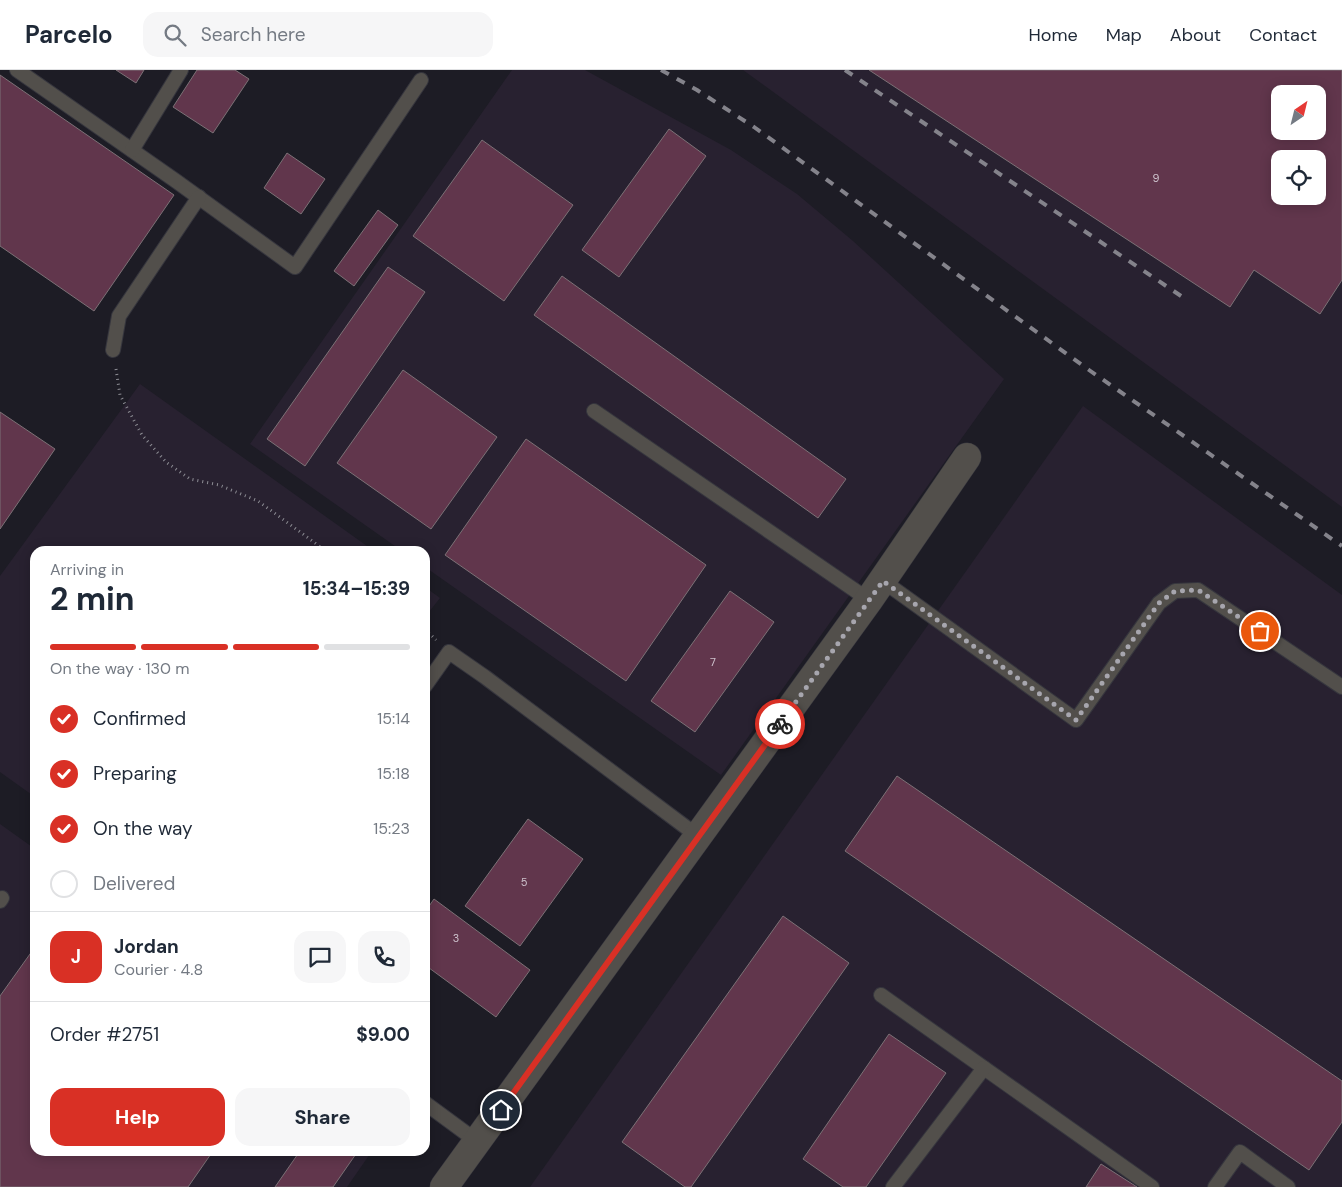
<!DOCTYPE html>
<html lang="en">
<head>
<meta charset="utf-8">
<style>
  body { margin:0; font-family:"DM Sans",sans-serif; background:#f6f6f7; color:#1f2937; height:100vh; display:flex; flex-direction:column; font-size:19px; white-space:nowrap }
  * { box-sizing:border-box; margin:0 }
  p { font-size:16px; color:#747a83 }
  .icon { flex:none; width:28px; height:28px; fill:none; stroke:currentColor; stroke-width:2; stroke-linecap:round; stroke-linejoin:round }
  .map { position:relative; flex:1; overflow:hidden }
  .side { position:absolute; left:30px; top:476px; width:400px; height:610px; display:flex; flex-direction:column; background:#fff; border-radius:15px; box-shadow:0 2px 12px #0003 }
  .side>* { flex:none }
  .needle { width:32px; rotate:35deg }
  .buttons { position:absolute; left:1271px; top:15px; display:grid; gap:10px }
  .buttons a { display:grid; place-items:center; width:55px; height:55px; border-radius:10px; background:#fff; box-shadow:0 2px 12px #0003; font-size:25px }
  .pin { position:absolute; display:grid; place-items:center; width:42px; height:42px; color:#fff; margin:-21px; border:2px solid #fff; border-radius:50%; box-shadow:0 1px 5px #0007 }
  .courier { position:absolute; display:grid; place-items:center; width:50px; height:50px; margin:-25px; border:4px solid #d93025; border-radius:50%; background:#fff; color:#222; box-shadow:0 1px 6px #0007 }
  .head em { font-style:normal; font-weight:700 }
  .head div { display:flex; flex-direction:column-reverse }
  .head { display:flex; align-items:center; justify-content:space-between; height:85px; padding:0 20px }
  h1 { font-size:32px; font-weight:700; line-height:38px }
  .bar { display:grid; grid-template-columns:repeat(4,1fr); gap:8px 5px; align-content:center; height:60px; padding:0 20px }
  .bar i { height:6px; border-radius:4px; background:#e0e1e3 }
  .bar .active { background:#d93025 }
  .bar p { grid-column:span 4 }
  .line { display:flex; align-items:center; gap:12px; padding:0 20px; border-top:1px solid #e0e1e3 }
  .line div { flex:1 }
  .round { display:grid; place-items:center; flex:none; width:52px; height:52px; border-radius:15px; background:#f6f6f7 }
  ol { padding:0 20px; list-style:none }
  li { display:flex; align-items:center; gap:15px; height:55px }
  li p { margin-inline-start:auto }
  li .icon { padding:5px; border-radius:50%; background:#d93025; color:#fff; stroke-width:4 }
  li:last-child { color:#747a83 }
  li i { width:28px; height:28px; border:2px solid #e0e1e3; border-radius:50% }
  .button { display:flex; gap:10px; margin-top:auto; padding:10px 20px }
  .button a { flex:1; height:58px; border-radius:15px; background:#d93025; color:#fff; font-size:20px; font-weight:700; line-height:58px; text-align:center }
  .button a+a { background:#f6f6f7; color:#1f2937 }
  header { display:flex; align-items:center; gap:30px; box-sizing:border-box; height:70px; padding:0 25px; background:#fff; border-bottom:1px solid #e0e1e3 }
  header strong { font-size:24px }
  nav { display:flex; gap:28px; margin-inline-start:auto; font-size:18px }
  .search { width:350px; height:45px; background:#f6f6f7; display:flex; align-items:center; gap:12px; box-sizing:border-box; padding:0 18px; border-radius:15px; color:#747a83; font-size:19px }
  .map>svg:first-child { display:block }
  .industrial { fill:#282130; fill-rule:evenodd }
  .building { fill:#61364c; stroke:#7c7176; fill-rule:evenodd }
  .lines { fill:none; stroke-linecap:round; stroke-linejoin:round }
  .service-casing { stroke:#36363e; stroke-width:16 }
  .minor-casing { stroke:#36363e; stroke-width:29 }
  .path { stroke:#8d8d94; stroke-width:3; stroke-dasharray:1 4; stroke-linecap:butt }
  .service { stroke:#524f4b; stroke-width:14 }
  .minor { stroke:#524f4b; stroke-width:28 }
  .rail { stroke:#84838b; stroke-width:4; stroke-dasharray:9 9; stroke-linecap:butt }
  .done { stroke:#a7a6ae; stroke-width:5; stroke-dasharray:0 9 }
  .route { stroke:#d93025; stroke-width:6 }
  .labels { text-anchor:middle; stroke-width:4; stroke-linejoin:round; paint-order:stroke }
  .number-label { font-size:11px; fill:#cdc2cc }
</style>
</head>
<body>
<header>
<strong>Parcelo</strong>
<div class="search"><svg class="icon" aria-label="search" viewBox="0 0 24 24"><circle cx="10" cy="10" r="6"/><path d="M15 15l6 6"/></svg>Search here</div>
<nav><a>Home</a><a>Map</a><a>About</a><a>Contact</a></nav>
</header>
<div class="map">
<svg width="1342" height="1117" viewBox="0 0 1342 1117">
  <rect width="100%" height="100%" fill="#1d1c25"/>
  <g class="industrial">
    <path d="M512 0H585L731 80 797 124 853 171 1004 309 721 705 425 497V481H402L250 374Z"/>
    <path d="M743 0H1342V437ZM1280 24H1318V61H1280ZM1280 89H1318V126H1280Z"/>
    <path d="M140 314 374 481H35V727L0 702V506Z"/>
    <path d="M1083 336 1342 525V1117H530Z"/>
    <path d="M425 517 440 528 425 547Z"/>
    <path d="M0 754 35 779V1081H372L347 1117H0Z"/>
  </g>
  <g class="building">
    <path d="M116 0H144L136 13Z"/>
    <path d="M197 0H235L249 9 213 63 173 37Z"/>
    <path d="M869 0H1342V210L1320 244 1254 200 1230 237ZM1280 24H1318V61H1280ZM1280 89H1318V126H1280Z"/>
    <path d="M0 5 174 125 94 241 0 176Z"/>
    <path d="M669 59 706 86 619 207 582 180Z"/>
    <path d="M482 70 573 135 504 231 413 166Z"/>
    <path d="M287 83 325 109 301 144 264 118Z"/>
    <path d="M378 140 398 155 354 216 334 201Z"/>
    <path d="M388 197 425 222 305 396 267 369Z"/>
    <path d="M562 206 846 409 818 448 534 245Z"/>
    <path d="M403 300 497 367 431 459 337 393Z"/>
    <path d="M0 342 55 379 0 459Z"/>
    <path d="M526 369 706 495 626 611 445 485Z"/>
    <path d="M730 521 774 552 695 662 651 631Z"/>
    <path d="M897 706 1342 1011V1052L1309 1100 845 781Z"/>
    <path d="M528 749 583 789 520 876 465 836Z"/>
    <path d="M434 829 530 900 496 947 425 895V842Z"/>
    <path d="M783 846 849 893 691 1117H685L622 1072Z"/>
    <path d="M35 877V1081H213L188 1117H0V926Z"/>
    <path d="M889 964 946 1003 866 1117H843L803 1089Z"/>
    <path d="M300 1081H358L333 1117H275Z"/>
    <path d="M1101 1094 1137 1117H1086Z"/>
  </g>
  <g class="lines">
    <defs>
      <g id="service">
        <path d="M17 0 176 111 295 197 421 10"/>
        <path d="M132 80 181 0"/>
        <path d="M113 280 119 246 199 127"/>
        <path d="M594 341 869 530"/>
        <path d="M883 511 1076 650 1159 533 1175 521 1198 520 1342 617"/>
        <path d="M425 616 449 582 485 607 699 767"/>
        <path d="M0 831 2 828"/>
        <path d="M881 925 1152 1117"/>
        <path d="M425 1033 478 1072"/>
        <path d="M893 1117 984 998"/>
        <path d="M1215 1117 1240 1082 1288 1117"/>
      </g>
      <path id="minor" d="M444 1117 869 530 967 387"/>
    </defs>
    <use href="#service" class="service-casing"/>
    <use href="#minor" class="minor-casing"/>
    <g class="path">
      <path d="M116 299 120 325 142 365 166 392 190 409 219 415 258 431 326 481"/>
      <path d="M425 559 436 570"/>
    </g>
    <use href="#service" class="service"/>
    <use href="#minor" class="minor"/>
    <g class="rail">
      <path d="M661 0 697 20 754 57 1089 300 1342 476"/>
      <path d="M845 0 1184 228"/>
    </g>
  </g>
  <g class="lines">
    <path class="done" d="M780 654 883 511 1076 650 1159 533 1175 521 1198 520 1260 561"/>
    <path class="route" d="M501 1040 780 654"/>
  </g>
  <g class="labels">
    <g class="number-label">
      <text x="1156" y="112">9</text>
      <text x="713" y="596">7</text>
      <text x="524" y="816">5</text>
      <text x="456" y="872">3</text>
    </g>
  </g>
</svg>
<div class="buttons">
<a><svg class="needle" viewBox="-14 -14 28 28"><path d="M0-13l5 13h-10z" fill="#e53935"/><path d="M0 13l5-13h-10z" fill="#747a83"/></svg></a>
<a><svg class="icon" aria-label="locate" viewBox="0 0 24 24"><circle cx="12" cy="12" r="6"/><path d="M12 2v4M12 18v4M2 12h4M18 12h4"/></svg></a>
</div>
<div class="pin" style="left:1260px;top:561px;background:#ea580c"><svg class="icon" aria-label="bag" viewBox="0 0 24 24"><path d="M5 8h14l-1 12H6zM9 8a3 3 0 0 1 6 0"/></svg></div>
<div class="pin" style="left:501px;top:1040px;background:#1f2937"><svg class="icon" aria-label="home" viewBox="0 0 24 24"><path d="M3 11l9-7 9 7M6 9v11h12V9"/></svg></div>
<div class="courier" style="left:780px;top:654px"><svg class="icon" aria-label="bike" viewBox="0 0 24 24"><circle cx="6" cy="16" r="4"/><circle cx="18" cy="16" r="4"/><path d="M6 16l4-8h5l3 8M10 8l3 8H6M13 5h3"/></svg></div>
<section class="side">
<div class="head"><div><h1>2 min</h1><p>Arriving in</p></div><em>15:34–15:39</em></div>
<div class="bar"><i class="active"></i><i class="active"></i><i class="active"></i><i></i><p>On the way · 130 m</p></div>
<ol>
<li><svg class="icon" aria-label="check" viewBox="0 0 24 24"><path d="M5 12l5 5 9-10"/></svg>Confirmed<p>15:14</p></li>
<li><svg class="icon" aria-label="check" viewBox="0 0 24 24"><path d="M5 12l5 5 9-10"/></svg>Preparing<p>15:18</p></li>
<li><svg class="icon" aria-label="check" viewBox="0 0 24 24"><path d="M5 12l5 5 9-10"/></svg>On the way<p>15:23</p></li>
<li><i></i>Delivered</li>
</ol>
<div class="line" style="height:90px"><b class="round" style="background:#d93025;color:#fff">J</b><div><b>Jordan</b><p>Courier · 4.8</p></div><a class="round"><svg class="icon" aria-label="chat" viewBox="0 0 24 24"><path d="M4 5h16v11H9l-5 4z"/></svg></a><a class="round"><svg class="icon" aria-label="phone" viewBox="0 0 24 24"><path d="M5 4h4l2 5-3 2q2 4 5 5l2-3 5 2v4C11 20 4 13 5 4z"/></svg></a></div>
<div class="line" style="height:65px"><div>Order #2751</div><b>$9.00</b></div>
<div class="button"><a>Help</a><a>Share</a></div>
</section>
</div>
</body>
</html>
